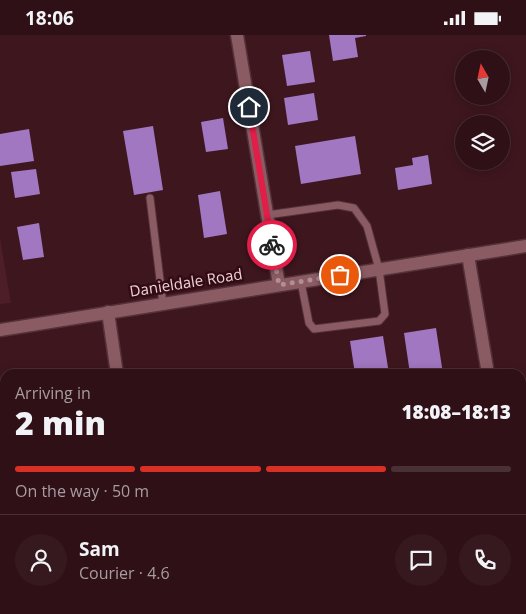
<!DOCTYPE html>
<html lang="en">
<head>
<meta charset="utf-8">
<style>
  body { margin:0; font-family:"Open Sans",sans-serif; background:#36191f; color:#f1f3f6; height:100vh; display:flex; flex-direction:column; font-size:19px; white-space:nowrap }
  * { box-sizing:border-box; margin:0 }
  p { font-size:16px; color:#a79da1 }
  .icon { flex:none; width:28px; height:28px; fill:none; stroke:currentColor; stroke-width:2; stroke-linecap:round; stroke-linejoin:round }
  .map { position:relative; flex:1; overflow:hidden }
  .sheet { position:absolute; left:0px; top:334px; width:526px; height:246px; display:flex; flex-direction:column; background:#2e1016; border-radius:15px 15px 0 0; box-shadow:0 2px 12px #0003,0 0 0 1px #493035 }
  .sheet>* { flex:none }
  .needle { width:32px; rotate:351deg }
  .fabs { position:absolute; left:455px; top:15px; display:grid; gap:10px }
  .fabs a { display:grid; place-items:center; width:55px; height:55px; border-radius:50%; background:#2e1016; box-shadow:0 2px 12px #0003,0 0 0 1px #493035; font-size:25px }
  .pin { position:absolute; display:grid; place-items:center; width:42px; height:42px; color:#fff; margin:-21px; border:2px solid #fff; border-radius:50%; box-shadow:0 1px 5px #0007 }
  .courier { position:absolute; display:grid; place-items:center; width:50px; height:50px; margin:-25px; border:4px solid #e11d48; border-radius:50%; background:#fff; color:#222; box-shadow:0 1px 6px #0007 }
  .head em { font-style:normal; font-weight:800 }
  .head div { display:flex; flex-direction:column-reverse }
  .head { display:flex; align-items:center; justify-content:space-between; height:85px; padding:0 15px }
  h1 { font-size:32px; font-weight:800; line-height:38px }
  .bar { display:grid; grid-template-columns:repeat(4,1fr); gap:8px 5px; align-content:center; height:60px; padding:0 15px }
  .bar i { height:6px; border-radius:4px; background:#493035 }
  .bar .active { background:#d93025 }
  .bar p { grid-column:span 4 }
  .line { display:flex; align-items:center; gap:12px; padding:0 15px; border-top:1px solid #493035 }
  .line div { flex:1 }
  .round { display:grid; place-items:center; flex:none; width:52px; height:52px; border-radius:26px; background:#36191f }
  .status { display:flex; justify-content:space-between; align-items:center; height:35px; padding:0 25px; background:#2e1016; direction:ltr }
  .status svg { height:14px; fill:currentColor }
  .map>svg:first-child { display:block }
  .built { fill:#4d1e28 }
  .building { fill:#a177c1 }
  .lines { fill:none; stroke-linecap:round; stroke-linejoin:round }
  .lane-casing { stroke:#533239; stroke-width:9 }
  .street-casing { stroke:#533239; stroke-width:15 }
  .secondary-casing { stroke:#533239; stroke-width:15 }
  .lane { stroke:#8b5b63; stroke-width:7 }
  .street { stroke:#8b5b63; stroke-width:12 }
  .secondary { stroke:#8b5b63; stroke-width:12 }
  .done { stroke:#b09095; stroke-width:5; stroke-dasharray:0 9 }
  .route { stroke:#e11d48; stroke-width:6 }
  .labels { text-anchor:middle; stroke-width:5; stroke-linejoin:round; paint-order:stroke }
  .street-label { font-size:15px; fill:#edd1d5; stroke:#330b15 }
</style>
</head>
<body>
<div class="status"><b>18:06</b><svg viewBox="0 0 49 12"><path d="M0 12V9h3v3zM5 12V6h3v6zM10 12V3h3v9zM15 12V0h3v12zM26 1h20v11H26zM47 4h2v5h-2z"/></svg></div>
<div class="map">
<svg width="526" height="579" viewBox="0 0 526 579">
  <rect width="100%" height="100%" fill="#3e161e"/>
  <path class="built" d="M0 202 1 209 11 268 0 269Z"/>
  <g class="building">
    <path d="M329 0H366V1L355 3 358 22 333 26Z"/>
    <path d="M310 16 315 47 287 51 282 20Z"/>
    <path d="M314 58 318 85 288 90 284 63Z"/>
    <path d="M223 83 228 114 206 117 201 87Z"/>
    <path d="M153 91 163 155 134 160 123 96Z"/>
    <path d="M29 94 34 126 0 131V99Z"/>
    <path d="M355 101 361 139 301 149 295 111Z"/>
    <path d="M428 120 432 149 398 155 395 133 413 130 412 123Z"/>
    <path d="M36 134 40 159 15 163 11 137Z"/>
    <path d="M220 156 227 199 204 203 198 160Z"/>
    <path d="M39 188 44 222 23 225 17 192Z"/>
    <path d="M436 293 443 339H410L404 298Z"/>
    <path d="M383 301 389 339H355L350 306Z"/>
    <path d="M295 575H313L314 579H289L288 576Z"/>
    <path d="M341 575H375V579H342Z"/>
    <rect x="411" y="575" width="66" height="4"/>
  </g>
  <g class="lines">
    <defs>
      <g id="lane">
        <path d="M150 163 163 269"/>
        <path d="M267 180 338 170 354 173 367 191 379 234 385 279 379 286 314 294 309 288 301 247"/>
        <path d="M0 358 5 379"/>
        <path d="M521 443 526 442"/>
        <path d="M521 531 526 530"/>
      </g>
      <g id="street">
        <path d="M237 0 279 250"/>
        <path d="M468 220 488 339"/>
        <path d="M108 277 117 339"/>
        <path d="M521 540 526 568"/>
        <path d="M152 575V579"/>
      </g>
      <path id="secondary" d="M0 295 526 211"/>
    </defs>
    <use href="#lane" class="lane-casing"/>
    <use href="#street" class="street-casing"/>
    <use href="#secondary" class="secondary-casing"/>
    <use href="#lane" class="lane"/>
    <use href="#street" class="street"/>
    <use href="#secondary" class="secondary"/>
  </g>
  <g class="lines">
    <path class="done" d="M272 210 279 250 340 240"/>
    <path class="route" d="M249 72 272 210"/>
  </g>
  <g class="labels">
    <g class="street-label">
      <text transform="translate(186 248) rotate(-9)" y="5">Danieldale Road</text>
    </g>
  </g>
</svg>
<div class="fabs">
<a><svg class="needle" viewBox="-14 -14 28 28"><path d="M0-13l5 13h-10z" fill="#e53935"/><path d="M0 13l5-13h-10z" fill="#a79da1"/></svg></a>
<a><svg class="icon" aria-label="layers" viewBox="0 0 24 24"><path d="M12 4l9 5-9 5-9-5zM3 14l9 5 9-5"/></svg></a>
</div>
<div class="pin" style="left:340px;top:240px;background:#ea580c"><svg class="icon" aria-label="bag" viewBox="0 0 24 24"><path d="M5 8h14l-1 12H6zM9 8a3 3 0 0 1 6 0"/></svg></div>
<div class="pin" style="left:249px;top:72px;background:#1f2937"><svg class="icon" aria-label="home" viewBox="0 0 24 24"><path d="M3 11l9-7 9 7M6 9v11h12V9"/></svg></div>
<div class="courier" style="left:272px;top:210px"><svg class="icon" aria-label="bike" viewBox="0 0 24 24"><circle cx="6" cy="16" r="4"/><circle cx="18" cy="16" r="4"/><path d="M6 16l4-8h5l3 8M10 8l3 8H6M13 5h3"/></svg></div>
<section class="sheet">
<div class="head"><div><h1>2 min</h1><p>Arriving in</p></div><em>18:08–18:13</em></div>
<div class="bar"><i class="active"></i><i class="active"></i><i class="active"></i><i></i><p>On the way · 50 m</p></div>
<div class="line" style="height:90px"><a class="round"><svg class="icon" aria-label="person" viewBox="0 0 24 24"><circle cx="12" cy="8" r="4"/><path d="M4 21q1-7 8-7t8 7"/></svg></a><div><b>Sam</b><p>Courier · 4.6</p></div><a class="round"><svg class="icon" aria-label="chat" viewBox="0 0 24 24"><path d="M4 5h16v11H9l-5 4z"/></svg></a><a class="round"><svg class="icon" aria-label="phone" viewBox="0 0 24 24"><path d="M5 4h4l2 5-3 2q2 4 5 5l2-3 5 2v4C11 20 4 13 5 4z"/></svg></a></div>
</section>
</div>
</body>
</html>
